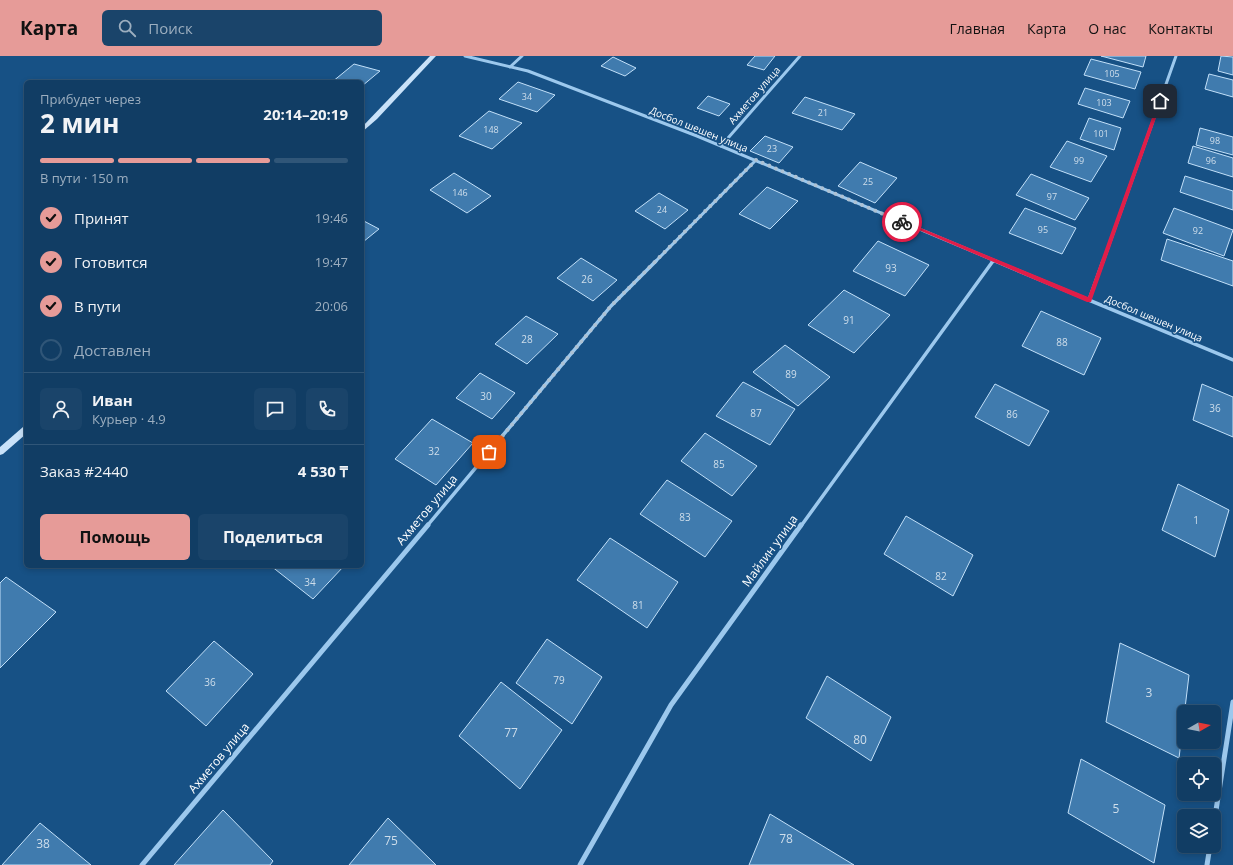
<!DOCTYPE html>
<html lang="ru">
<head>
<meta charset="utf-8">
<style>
  body { margin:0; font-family:"Open Sans",sans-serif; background:#1a446a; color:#f1f3f6; height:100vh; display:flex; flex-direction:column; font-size:15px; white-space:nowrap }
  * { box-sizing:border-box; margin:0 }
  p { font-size:13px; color:#9caebf }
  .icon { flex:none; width:22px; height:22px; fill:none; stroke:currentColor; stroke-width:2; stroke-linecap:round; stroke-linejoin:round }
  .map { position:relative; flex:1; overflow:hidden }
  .drawer { position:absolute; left:24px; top:24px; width:340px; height:488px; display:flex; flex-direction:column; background:#113d64; border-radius:6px; box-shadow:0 2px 6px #0003,0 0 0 1px #305678 }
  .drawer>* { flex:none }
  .needle { width:26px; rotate:81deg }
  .buttons { position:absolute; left:1177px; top:649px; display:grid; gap:8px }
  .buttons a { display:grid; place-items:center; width:44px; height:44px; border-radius:6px; background:#113d64; box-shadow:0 2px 6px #0003,0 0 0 1px #305678; font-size:20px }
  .pin { position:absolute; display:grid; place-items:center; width:34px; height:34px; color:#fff; margin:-17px; border-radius:8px; box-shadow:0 2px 6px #0006 }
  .courier { position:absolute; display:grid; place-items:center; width:40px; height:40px; margin:-20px; border:3px solid #e11d48; border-radius:50%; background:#fff; color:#222; box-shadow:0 1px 5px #0007 }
  .headline em { font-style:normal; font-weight:700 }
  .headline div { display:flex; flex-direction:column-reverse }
  .headline { display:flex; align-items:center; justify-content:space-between; height:68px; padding:0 16px }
  h1 { font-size:26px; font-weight:700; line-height:30px }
  .bar { display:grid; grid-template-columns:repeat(4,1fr); gap:6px 4px; align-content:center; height:48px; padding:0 16px }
  .bar i { height:5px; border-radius:3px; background:#305678 }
  .bar .active { background:#e69b98 }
  .bar p { grid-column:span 4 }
  .line { display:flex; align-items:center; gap:10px; padding:0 16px; border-top:1px solid #305678 }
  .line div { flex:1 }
  .round { display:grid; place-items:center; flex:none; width:42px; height:42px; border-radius:6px; background:#1a446a }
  ol { padding:0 16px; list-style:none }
  li { display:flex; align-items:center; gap:12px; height:44px }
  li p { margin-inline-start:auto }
  li .icon { padding:4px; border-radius:50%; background:#e69b98; color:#111; stroke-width:4 }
  li:last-child { color:#9caebf }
  li i { width:22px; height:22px; border:2px solid #305678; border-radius:50% }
  .action { display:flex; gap:8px; margin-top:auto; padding:8px 16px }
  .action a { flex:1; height:46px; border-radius:6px; background:#e69b98; color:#111; font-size:16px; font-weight:700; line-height:46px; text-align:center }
  .action a+a { background:#1a446a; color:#f1f3f6 }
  header { display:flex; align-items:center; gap:24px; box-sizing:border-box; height:56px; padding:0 20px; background:#e69b98; color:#111 }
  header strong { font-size:19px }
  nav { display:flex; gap:22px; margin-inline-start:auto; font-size:14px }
  .search { width:280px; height:36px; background:#1a446a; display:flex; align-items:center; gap:10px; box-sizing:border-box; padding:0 14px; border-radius:6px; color:#9caebf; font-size:15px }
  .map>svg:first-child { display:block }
  .building { fill:#407bae; stroke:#c2e0f9 }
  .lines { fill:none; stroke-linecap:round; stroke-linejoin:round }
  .street-far2 { stroke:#9cc8ed; stroke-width:3 }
  .street-far1 { stroke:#9cc8ed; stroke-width:3.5 }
  .street { stroke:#9cc8ed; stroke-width:5 }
  .secondary { fill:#c9e2f9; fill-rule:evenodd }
  .route { fill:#e11d48 }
  .done { stroke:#aec2d4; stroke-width:4; stroke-dasharray:0 7.2 }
  .labels { text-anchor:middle; stroke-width:3; stroke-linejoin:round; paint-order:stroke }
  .far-number-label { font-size:9px; fill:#cfdeeb }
  .far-street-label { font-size:10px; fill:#fff; stroke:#175185 }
  .number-label { font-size:10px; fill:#cfdeeb }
  .street-label { font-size:12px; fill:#fff; stroke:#175185 }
  .near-number-label { font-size:12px; fill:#cfdeeb }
</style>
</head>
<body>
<header>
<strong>Карта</strong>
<div class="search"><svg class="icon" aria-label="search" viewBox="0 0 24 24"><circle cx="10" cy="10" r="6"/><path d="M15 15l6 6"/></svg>Поиск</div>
<nav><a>Главная</a><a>Карта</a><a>О нас</a><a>Контакты</a></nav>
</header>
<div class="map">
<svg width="1233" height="809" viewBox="0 0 1233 809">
  <rect width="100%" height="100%" fill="#175185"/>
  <g class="building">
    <path d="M755 0H775L764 14 747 9Z"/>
    <path d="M1101 0H1146L1143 11Z"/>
    <path d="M1221 0 1233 1V19L1218 15Z"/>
    <path d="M613 1 636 12 625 20 601 10Z"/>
    <path d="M1091 3 1141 16 1135 33 1084 19Z"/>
    <path d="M354 8 380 15 362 30V26H332Z"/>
    <path d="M1209 18 1233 24V41L1205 33Z"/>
    <path d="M518 26 555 39 537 56 499 43Z"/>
    <path d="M1085 32 1130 45 1123 62 1078 48Z"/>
    <path d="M708 40 730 48 719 60 697 52Z"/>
    <path d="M805 41 855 58 842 74 792 57Z"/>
    <path d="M489 55 522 67 492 93 459 80Z"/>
    <path d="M1089 62 1121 72 1114 94 1080 83Z"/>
    <path d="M1200 72 1233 81V99L1196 89Z"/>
    <path d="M765 80 793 91 779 107 750 95Z"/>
    <path d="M1067 85 1107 100 1091 126 1050 111Z"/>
    <path d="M1193 90 1233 102V121L1188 107Z"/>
    <path d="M860 106 897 122 875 147 838 130Z"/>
    <path d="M454 117 491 140 467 157 430 134Z"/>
    <path d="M1031 118 1089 142 1075 164 1016 139Z"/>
    <path d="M1185 120 1233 135V154L1180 136Z"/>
    <path d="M767 131 798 145 770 173 739 158Z"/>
    <path d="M659 137 688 154 665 173 635 155Z"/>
    <path d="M1025 152 1076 172 1062 198 1009 177Z"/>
    <path d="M1174 152 1233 174 1224 200 1163 177Z"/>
    <path d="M362 164 379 173 363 186H362Z"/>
    <path d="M1167 183 1233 205V230L1161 204Z"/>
    <path d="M878 185 929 209 905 240 853 215Z"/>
    <path d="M581 202 617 224 593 245 557 222Z"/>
    <path d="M844 234 890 259 854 297 808 269Z"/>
    <path d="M1041 255 1101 282 1084 319 1022 290Z"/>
    <path d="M526 260 558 278 527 308 495 288Z"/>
    <path d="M785 289 830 321 798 350 753 316Z"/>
    <path d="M480 317 515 337 492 363 456 342Z"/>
    <path d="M743 326 795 353 770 389 716 360Z"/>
    <path d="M995 328 1049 355 1029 390 975 361Z"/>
    <path d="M1202 328 1233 341V381L1193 364Z"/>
    <path d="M432 363 473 387 436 429 395 403Z"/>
    <path d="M705 377 757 410 732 440 681 405Z"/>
    <path d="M667 424 732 465 705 501 640 458Z"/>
    <path d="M1178 428 1229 454 1215 501 1162 474Z"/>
    <path d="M906 460 973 499 953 540 884 498Z"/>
    <path d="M610 482 678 526 647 572 577 524Z"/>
    <path d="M271 510H344L313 543Z"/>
    <path d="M6 521 56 556 0 612V527Z"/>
    <path d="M547 583 602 621 572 668 516 627Z"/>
    <path d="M214 585 253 618 206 670 166 635Z"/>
    <path d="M1120 587 1189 619 1179 702 1106 666Z"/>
    <path d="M827 620 891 661 871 705 806 662Z"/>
    <path d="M501 626 562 674 520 733 459 680Z"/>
    <path d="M1081 703 1165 749 1154 807 1068 757Z"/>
    <path d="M223 754 273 805 270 809H174Z"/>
    <path d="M770 758 854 809H749Z"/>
    <path d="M388 762 436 809H349Z"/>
    <path d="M40 767 91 809H2Z"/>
  </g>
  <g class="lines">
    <g class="street-far2">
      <path d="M465 0 528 15 697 80 998 206"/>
      <path d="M510 11 522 0"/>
      <path d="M721 90 800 0"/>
      <path d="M655 206 756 104"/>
      <path d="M992 206 993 204"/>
      <path d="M1103 206 1176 0"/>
    </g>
    <g class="street-far1">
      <path d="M995 205 1233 304"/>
      <path d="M1089 244 1103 205"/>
      <path d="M427 470 611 250 656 205"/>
      <path d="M801 470 993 205"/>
    </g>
    <g class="street">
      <path d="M1214 767 1233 646"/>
      <path d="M142 809 428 469"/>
      <path d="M580 809 671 649 801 469"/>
      <path d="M1207 809 1210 790"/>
    </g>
    <g class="secondary">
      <path d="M430 0H436L377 63 362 76V71Z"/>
      <path d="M26 370V378L3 398 0 399V391L23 371Z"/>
    </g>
  </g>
  <path class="route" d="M1160 43 1162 45 1091 246H1087L900 166 904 165 1088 241 1158 45Z"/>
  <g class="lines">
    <path class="done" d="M489 396 611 250 756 104 902 166"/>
  </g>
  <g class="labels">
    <g class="far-number-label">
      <text x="1112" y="21">105</text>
      <text x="527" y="44">34</text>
      <text x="1104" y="50">103</text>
      <text x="823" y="60">21</text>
      <text x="491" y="77">148</text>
      <text x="1101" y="81">101</text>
      <text x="1215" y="88">98</text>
      <text x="772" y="96">23</text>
      <text x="1079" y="108">99</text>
      <text x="1211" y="108">96</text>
      <text x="868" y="129">25</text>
      <text x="460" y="140">146</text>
      <text x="1052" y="144">97</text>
      <text x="662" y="157">24</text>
      <text x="1043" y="177">95</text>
      <text x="1198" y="178">92</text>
    </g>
    <g class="far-street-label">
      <text transform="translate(754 39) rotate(-49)" y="4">Ахметов улица</text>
      <text transform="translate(699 73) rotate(22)" y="4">Досбол шешен улица</text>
      <text transform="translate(1154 262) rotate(23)" y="4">Досбол шешен улица</text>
    </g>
    <g class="number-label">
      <text x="891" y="216">93</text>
      <text x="587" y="227">26</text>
      <text x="849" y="268">91</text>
      <text x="527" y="287">28</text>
      <text x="1062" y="290">88</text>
      <text x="791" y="322">89</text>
      <text x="486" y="344">30</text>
      <text x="1215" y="356">36</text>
      <text x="756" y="361">87</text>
      <text x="1012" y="362">86</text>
      <text x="434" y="399">32</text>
      <text x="719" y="412">85</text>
      <text x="685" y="465">83</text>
      <text x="1196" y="468">1</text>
      <text x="941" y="524">82</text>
      <text x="310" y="530">34</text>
      <text x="638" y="553">81</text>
      <text x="559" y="628">79</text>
      <text x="210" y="630">36</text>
    </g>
    <g class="street-label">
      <text transform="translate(427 454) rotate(-50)" y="4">Ахметов улица</text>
      <text transform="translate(770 495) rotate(-54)" y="4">Майлин улица</text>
      <text transform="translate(219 702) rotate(-50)" y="4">Ахметов улица</text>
    </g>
    <g class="near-number-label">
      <text x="1149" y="641">3</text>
      <text x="511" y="681">77</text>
      <text x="860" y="688">80</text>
      <text x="1116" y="757">5</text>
      <text x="786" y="787">78</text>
      <text x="391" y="789">75</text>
      <text x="43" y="792">38</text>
    </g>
  </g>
</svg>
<div class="buttons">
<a><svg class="needle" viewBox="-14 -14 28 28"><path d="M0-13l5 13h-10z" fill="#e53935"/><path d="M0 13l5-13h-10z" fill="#9caebf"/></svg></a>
<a><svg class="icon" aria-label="locate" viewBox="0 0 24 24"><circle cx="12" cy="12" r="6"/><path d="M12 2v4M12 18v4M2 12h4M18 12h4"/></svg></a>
<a><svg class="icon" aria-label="layers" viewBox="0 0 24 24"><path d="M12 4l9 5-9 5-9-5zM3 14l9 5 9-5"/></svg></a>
</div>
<div class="pin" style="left:489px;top:396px;background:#ea580c"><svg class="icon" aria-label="bag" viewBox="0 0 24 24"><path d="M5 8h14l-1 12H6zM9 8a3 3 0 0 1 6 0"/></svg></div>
<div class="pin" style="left:1160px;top:45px;background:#1f2937"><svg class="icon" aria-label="home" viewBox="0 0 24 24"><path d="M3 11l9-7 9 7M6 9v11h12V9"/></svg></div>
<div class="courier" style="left:902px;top:166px"><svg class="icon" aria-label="bike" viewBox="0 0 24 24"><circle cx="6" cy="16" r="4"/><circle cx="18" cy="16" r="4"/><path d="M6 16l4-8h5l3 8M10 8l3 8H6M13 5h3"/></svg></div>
<section class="drawer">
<div class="headline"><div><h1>2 мин</h1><p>Прибудет через</p></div><em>20:14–20:19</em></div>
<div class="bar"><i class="active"></i><i class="active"></i><i class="active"></i><i></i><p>В пути · 150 m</p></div>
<ol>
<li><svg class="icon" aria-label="check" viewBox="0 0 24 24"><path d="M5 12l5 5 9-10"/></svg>Принят<p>19:46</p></li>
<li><svg class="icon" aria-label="check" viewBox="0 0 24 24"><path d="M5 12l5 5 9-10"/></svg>Готовится<p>19:47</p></li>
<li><svg class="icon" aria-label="check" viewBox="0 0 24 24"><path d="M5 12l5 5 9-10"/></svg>В пути<p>20:06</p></li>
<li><i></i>Доставлен</li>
</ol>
<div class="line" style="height:72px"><a class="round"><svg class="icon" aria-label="person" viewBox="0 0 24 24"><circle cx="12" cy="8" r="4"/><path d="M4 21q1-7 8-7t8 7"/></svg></a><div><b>Иван</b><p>Курьер · 4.9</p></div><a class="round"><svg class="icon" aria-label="chat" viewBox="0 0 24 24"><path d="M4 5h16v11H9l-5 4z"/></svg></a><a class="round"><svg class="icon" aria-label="phone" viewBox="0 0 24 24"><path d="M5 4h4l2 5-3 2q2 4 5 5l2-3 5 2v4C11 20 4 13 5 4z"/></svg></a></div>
<div class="line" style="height:52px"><div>Заказ #2440</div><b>4 530 ₸</b></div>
<div class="action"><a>Помощь</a><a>Поделиться</a></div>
</section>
</div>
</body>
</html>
